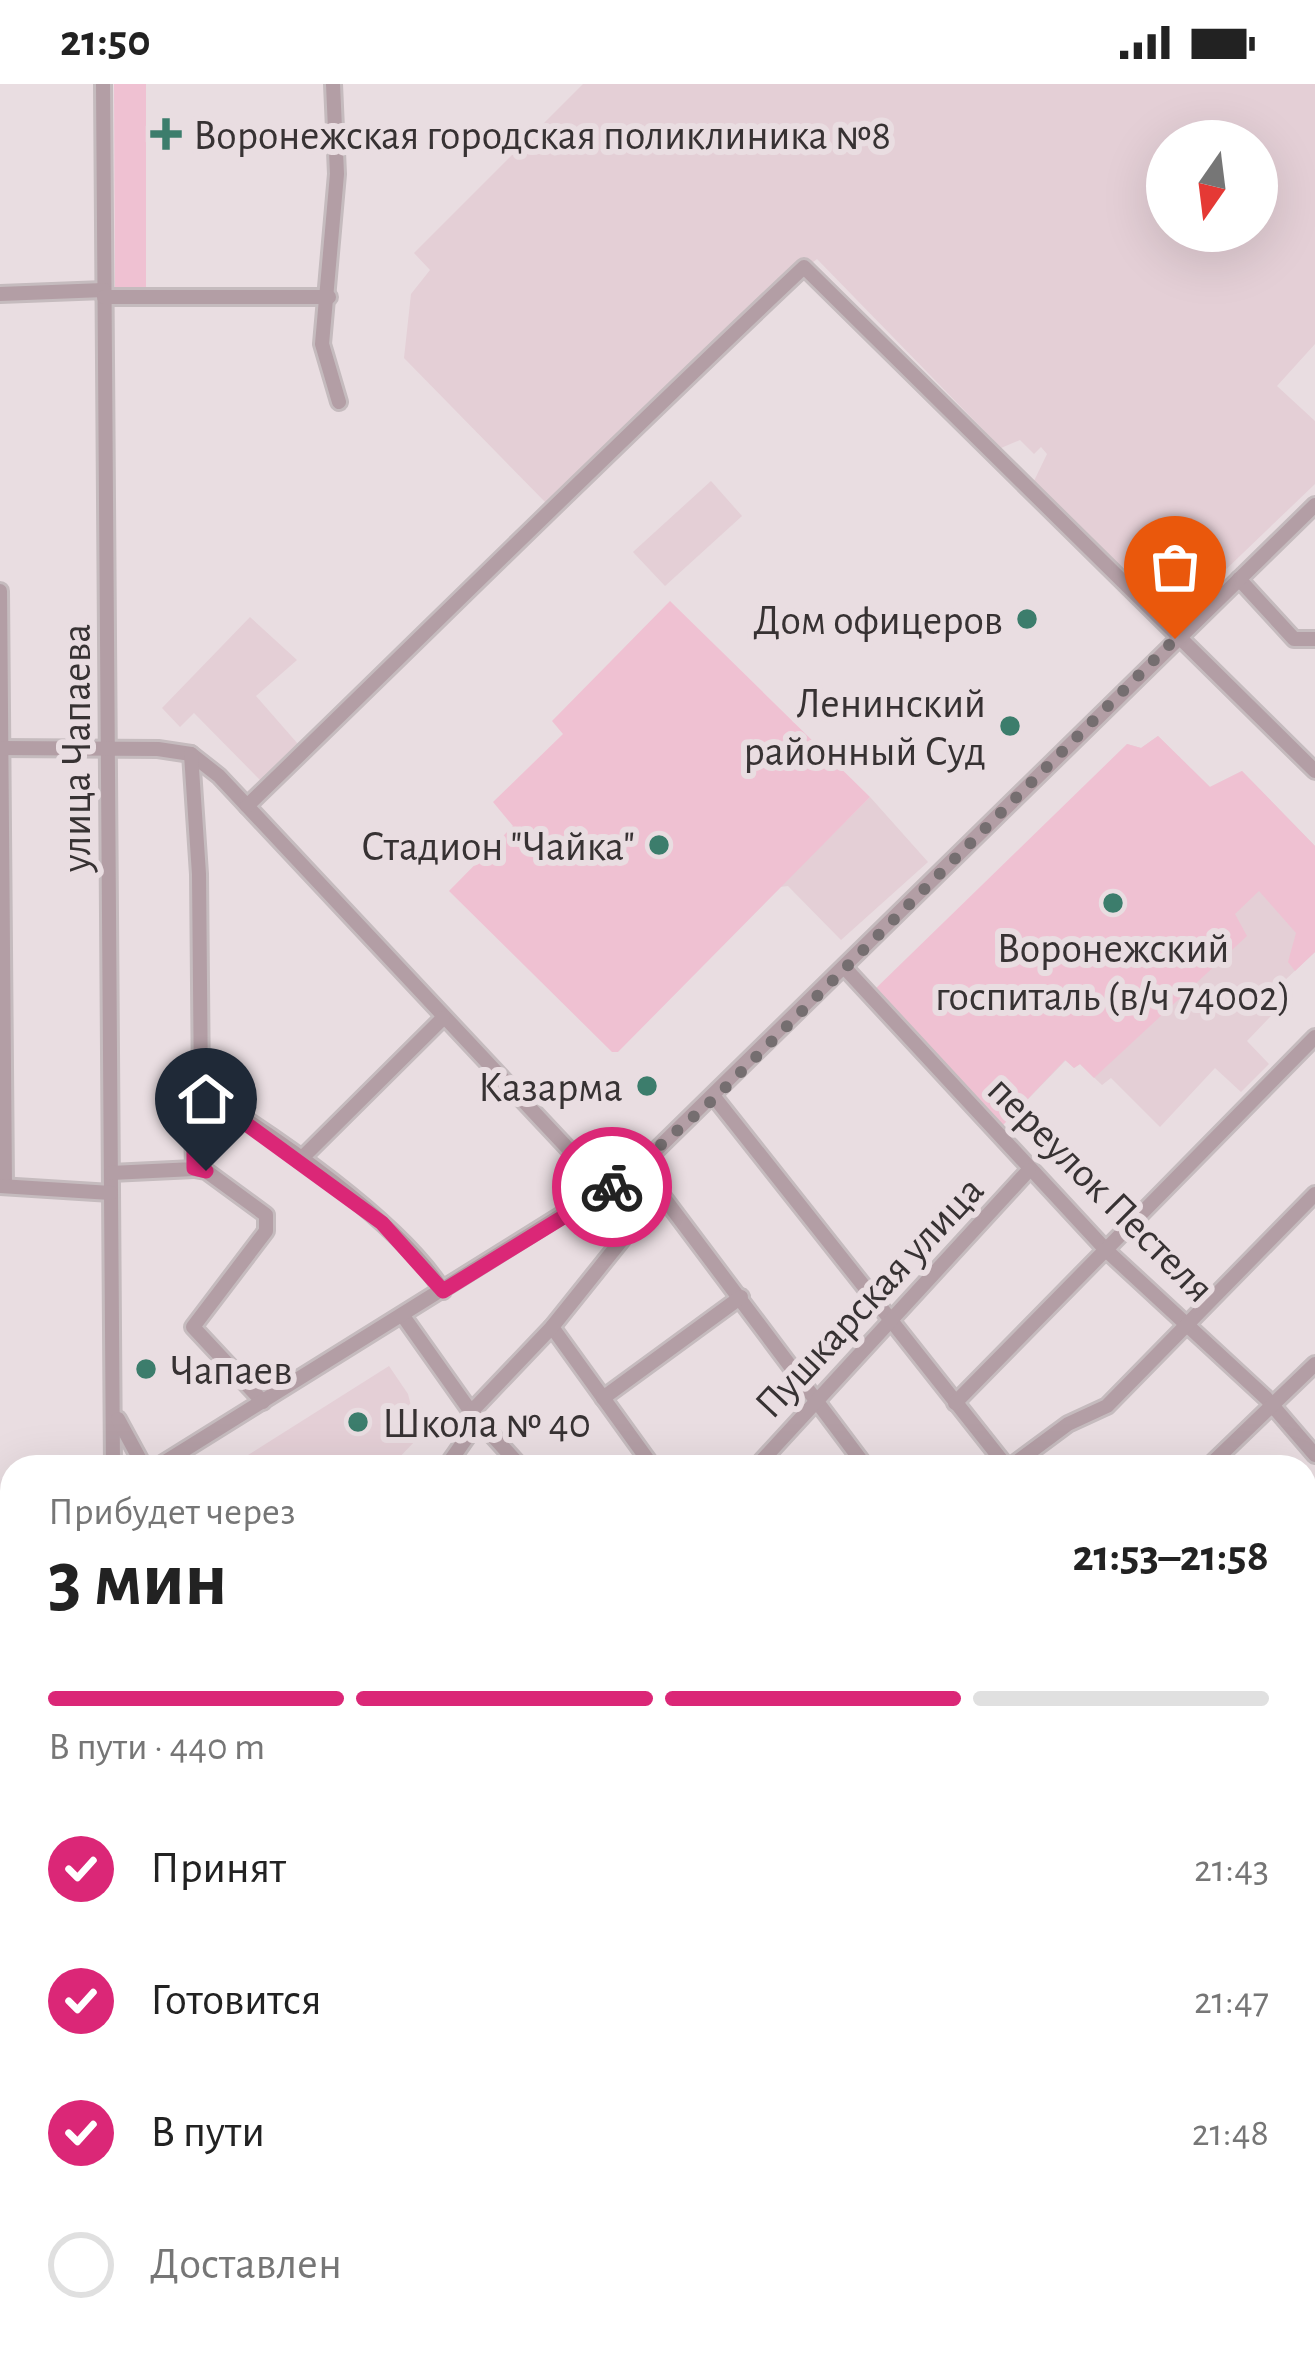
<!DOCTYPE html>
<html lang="ru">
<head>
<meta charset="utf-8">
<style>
  body { margin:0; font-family:"Alegreya Sans",sans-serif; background:#f2f2f2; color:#222; height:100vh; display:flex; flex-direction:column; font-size:45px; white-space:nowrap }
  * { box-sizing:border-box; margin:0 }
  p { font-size:39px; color:#767676 }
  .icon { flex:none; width:66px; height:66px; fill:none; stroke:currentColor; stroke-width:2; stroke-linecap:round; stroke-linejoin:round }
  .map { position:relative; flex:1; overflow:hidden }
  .sheet { position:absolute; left:0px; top:1371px; width:1317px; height:903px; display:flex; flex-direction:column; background:#fff; border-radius:36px 36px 0 0; box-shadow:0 12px 48px #0002 }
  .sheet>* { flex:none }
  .needle { width:78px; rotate:194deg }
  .controls { position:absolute; left:1146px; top:36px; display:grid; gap:24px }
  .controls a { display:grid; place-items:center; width:132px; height:132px; border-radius:50%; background:#fff; box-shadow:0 12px 48px #0002; font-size:60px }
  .pin { position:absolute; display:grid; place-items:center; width:102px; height:102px; color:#fff; margin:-123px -51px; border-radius:50% 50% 50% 0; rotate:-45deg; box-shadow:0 0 12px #0007 }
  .pin .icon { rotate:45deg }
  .courier { position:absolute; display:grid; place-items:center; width:120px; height:120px; margin:-60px; border:9px solid #db2777; border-radius:50%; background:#fff; color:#222; box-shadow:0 3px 15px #0007 }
  .headline em { font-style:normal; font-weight:700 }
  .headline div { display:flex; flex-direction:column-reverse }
  .headline { display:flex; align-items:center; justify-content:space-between; height:204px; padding:0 48px }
  h1 { font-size:78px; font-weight:700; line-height:90px }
  .bar { display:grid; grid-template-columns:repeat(4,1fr); gap:18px 12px; align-content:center; height:144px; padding:0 48px }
  .bar i { height:15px; border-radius:9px; background:#e0e0e0 }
  .bar .current { background:#db2777 }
  .bar p { grid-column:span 4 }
  ol { padding:0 48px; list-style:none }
  li { display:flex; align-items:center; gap:36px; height:132px }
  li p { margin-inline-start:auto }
  li .icon { padding:12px; border-radius:50%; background:#db2777; color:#fff; stroke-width:4 }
  li:last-child { color:#767676 }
  li i { width:66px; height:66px; border:6px solid #e0e0e0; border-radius:50% }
  .status { display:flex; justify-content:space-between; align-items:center; height:84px; padding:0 60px; background:#fff; direction:ltr }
  .status svg { height:33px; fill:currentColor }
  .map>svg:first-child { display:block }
  .built { fill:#e4cfd6; fill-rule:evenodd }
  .green { fill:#efc1d2 }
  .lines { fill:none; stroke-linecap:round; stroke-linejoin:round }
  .minor-casing { stroke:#c5bbbe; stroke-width:20 }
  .minor { stroke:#b39ea5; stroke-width:14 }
  .done { stroke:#756e70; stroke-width:12; stroke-dasharray:0 21.6 }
  .route { stroke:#db2777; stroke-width:15 }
  .poi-dot { fill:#3c7d6c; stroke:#e9dde1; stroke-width:4.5 }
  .labels { text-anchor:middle; stroke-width:12; stroke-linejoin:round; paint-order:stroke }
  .poi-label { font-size:42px; fill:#373233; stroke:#e9dde1; text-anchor:end }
  .street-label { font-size:42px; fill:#373233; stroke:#e9dde1 }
</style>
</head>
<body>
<div class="status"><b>21:50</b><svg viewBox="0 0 49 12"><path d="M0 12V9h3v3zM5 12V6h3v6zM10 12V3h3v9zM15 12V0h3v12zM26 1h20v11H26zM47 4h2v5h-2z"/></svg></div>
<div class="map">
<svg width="1315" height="2273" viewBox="0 0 1315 2273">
  <rect width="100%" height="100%" fill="#e9dde1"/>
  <g class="built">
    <path d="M583 0H1315V260L1277 302 1315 337V400L1172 537 1034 397 1047 370 1041 363 1034 370 1020 356 1001 364 817 175 812 179 806 174 547 420 404 274 411 210 430 186 414 169ZM1167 57H1257V147H1167Z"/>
    <path d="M711 397 742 432 665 502 633 468Z"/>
    <path d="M250 533 297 576 256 612 298 660 261 697 194 629 180 643 162 624Z"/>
    <path d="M1158 652 1210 703 1242 687 1315 762V868L1284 897 1292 910 1247 957 1269 980 1241 1008 1215 984 1160 1043 1111 994 1102 1001 1080 980 1074 984 1066 976 1001 1043 1127 660 1141 664Z"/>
    <path d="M870 713 928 778 841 856 788 802 780 803Z"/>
    <path d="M389 1282 408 1310 419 1353 390 1383H229Z"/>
    <path d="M1315 1431V1563L1311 1573 1305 1570 1314 1524 1305 1516V1441Z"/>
    <path d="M1315 1919V2044L1305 2046V1923Z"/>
  </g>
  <g class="green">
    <path d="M114 0H146V205H115Z"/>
    <path d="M670 517 870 713 618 968H612L449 807 513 742 493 718 563 650 552 637Z"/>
    <path d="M1158 652 1210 703 1242 687 1315 762V868L1295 887 1288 878 1296 849 1259 807 1235 830 1247 852 1094 994 1080 980 1074 984 1065 976 1001 1043 872 908 1127 660 1141 664Z"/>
    <path d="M333 2262H386L389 2273H336Z"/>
    <path d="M401 2262H492L471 2273H404Z"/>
    <path d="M798 2262H854L857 2273H801Z"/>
  </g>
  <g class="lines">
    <defs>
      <g id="minor">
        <path d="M103 0 113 1383"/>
        <path d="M333 0 337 90 322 260 339 318"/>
        <path d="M0 210 104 206"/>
        <path d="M104 213H329"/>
        <path d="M1239 495 1294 555H1315"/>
        <path d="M0 507 5 1102"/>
        <path d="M0 664 158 665 191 670 219 692 574 1071 601 1111"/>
        <path d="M191 670 199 790 201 1007"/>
        <path d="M247 722C433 542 615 361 804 183L1315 687"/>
        <path d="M844 883 1106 1166 1266 1314 1315 1371"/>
        <path d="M715 1014 1007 1383"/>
        <path d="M300 1076 443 934"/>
        <path d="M640 1082 866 1383"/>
        <path d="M194 1085 206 1087 266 1131V1147L193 1243 263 1318"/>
        <path d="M111 1089 194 1085 193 1036 201 1007C273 1051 399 1137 443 1207"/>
        <path d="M0 1102 111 1109"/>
        <path d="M403 1232 471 1328 521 1383"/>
        <path d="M552 1243 653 1383"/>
        <path d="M603 1314 741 1213"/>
        <path d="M955 1319 1315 953"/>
        <path d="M471 1328 552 1243 661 1107"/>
        <path d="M118 1335 144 1383"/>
        <path d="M157 1383 640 1082 1315 421"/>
        <path d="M446 1383 479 1336"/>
        <path d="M756 1383 1029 1086"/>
        <path d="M1010 1383 1068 1340 1107 1322 1315 1110"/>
        <path d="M1208 1383 1315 1280"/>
        <path d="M0 1586 12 1565"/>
        <path d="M7 1609 12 1612"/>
        <path d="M1305 1735 1315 1748"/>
        <path d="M0 1795 12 1801"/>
        <path d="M0 1905 12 1888"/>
        <path d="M1305 1909 1315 1904"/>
        <path d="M0 2051 12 2036"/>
        <path d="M0 2110 12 2118"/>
        <path d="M0 2176 12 2162"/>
        <path d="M396 2262 399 2273"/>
        <path d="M86 2273 103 2262"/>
        <path d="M527 2273 550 2262"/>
        <path d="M1287 2273 1315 2265"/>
      </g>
    </defs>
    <use href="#minor" class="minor-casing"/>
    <use href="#minor" class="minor"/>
  </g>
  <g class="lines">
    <path class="done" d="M612 1103 715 1014 1175 555"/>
    <path class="route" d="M206 1087 194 1084V1036L201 1007 382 1139 443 1207 612 1103"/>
  </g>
  <g class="poi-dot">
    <path d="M160 32h12v12h12v12h-12v12h-12v-12h-12v-12h12z"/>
    <circle cx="1027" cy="535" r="12"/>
    <circle cx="1010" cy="642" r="12"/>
    <circle cx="659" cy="761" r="12"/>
    <circle cx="1113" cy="819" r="12"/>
    <circle cx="647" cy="1002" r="12"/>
    <circle cx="146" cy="1285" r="12"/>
    <circle cx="358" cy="1338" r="12"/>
  </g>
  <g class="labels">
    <g class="poi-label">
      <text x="193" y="65" text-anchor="start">Воронежская городская поликлиника №8</text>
      <text x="1003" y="550">Дом офицеров</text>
      <text x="986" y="633">Ленинский<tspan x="986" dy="48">районный Суд</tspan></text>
      <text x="635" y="776">Стадион "Чайка"</text>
      <text x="1113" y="878" text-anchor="middle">Воронежский<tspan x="1113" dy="48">госпиталь (в/ч 74002)</tspan></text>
      <text x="623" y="1017">Казарма</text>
      <text x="170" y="1300" text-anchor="start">Чапаев</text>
      <text x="382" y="1353" text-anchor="start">Школа № 40</text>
    </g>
    <g class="street-label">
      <text transform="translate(75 664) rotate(-90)" y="15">улица Чапаева</text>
      <text transform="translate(1102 1104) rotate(45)" y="15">переулок Пестеля</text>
      <text transform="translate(868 1212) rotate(-47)" y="15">Пушкарская улица</text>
    </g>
  </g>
</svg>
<div class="controls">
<a><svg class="needle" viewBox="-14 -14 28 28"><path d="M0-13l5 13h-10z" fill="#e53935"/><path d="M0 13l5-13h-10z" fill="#767676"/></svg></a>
</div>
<div class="pin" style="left:1175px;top:555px;background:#ea580c"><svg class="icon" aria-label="bag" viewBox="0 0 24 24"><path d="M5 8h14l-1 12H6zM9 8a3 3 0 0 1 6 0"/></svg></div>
<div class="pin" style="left:206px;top:1087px;background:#1f2937"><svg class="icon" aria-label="home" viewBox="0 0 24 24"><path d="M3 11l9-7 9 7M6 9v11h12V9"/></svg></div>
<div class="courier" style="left:612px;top:1103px"><svg class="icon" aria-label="bike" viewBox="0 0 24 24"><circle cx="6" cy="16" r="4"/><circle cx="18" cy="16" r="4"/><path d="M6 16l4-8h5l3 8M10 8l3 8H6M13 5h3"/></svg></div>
<section class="sheet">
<div class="headline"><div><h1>3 мин</h1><p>Прибудет через</p></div><em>21:53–21:58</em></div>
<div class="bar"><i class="current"></i><i class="current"></i><i class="current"></i><i></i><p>В пути · 440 m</p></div>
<ol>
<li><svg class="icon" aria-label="check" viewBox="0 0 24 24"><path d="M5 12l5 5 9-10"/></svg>Принят<p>21:43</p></li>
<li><svg class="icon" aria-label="check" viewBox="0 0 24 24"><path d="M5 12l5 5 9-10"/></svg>Готовится<p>21:47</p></li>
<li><svg class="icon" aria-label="check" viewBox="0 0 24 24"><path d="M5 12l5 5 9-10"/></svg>В пути<p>21:48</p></li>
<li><i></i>Доставлен</li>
</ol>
</section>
</div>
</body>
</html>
